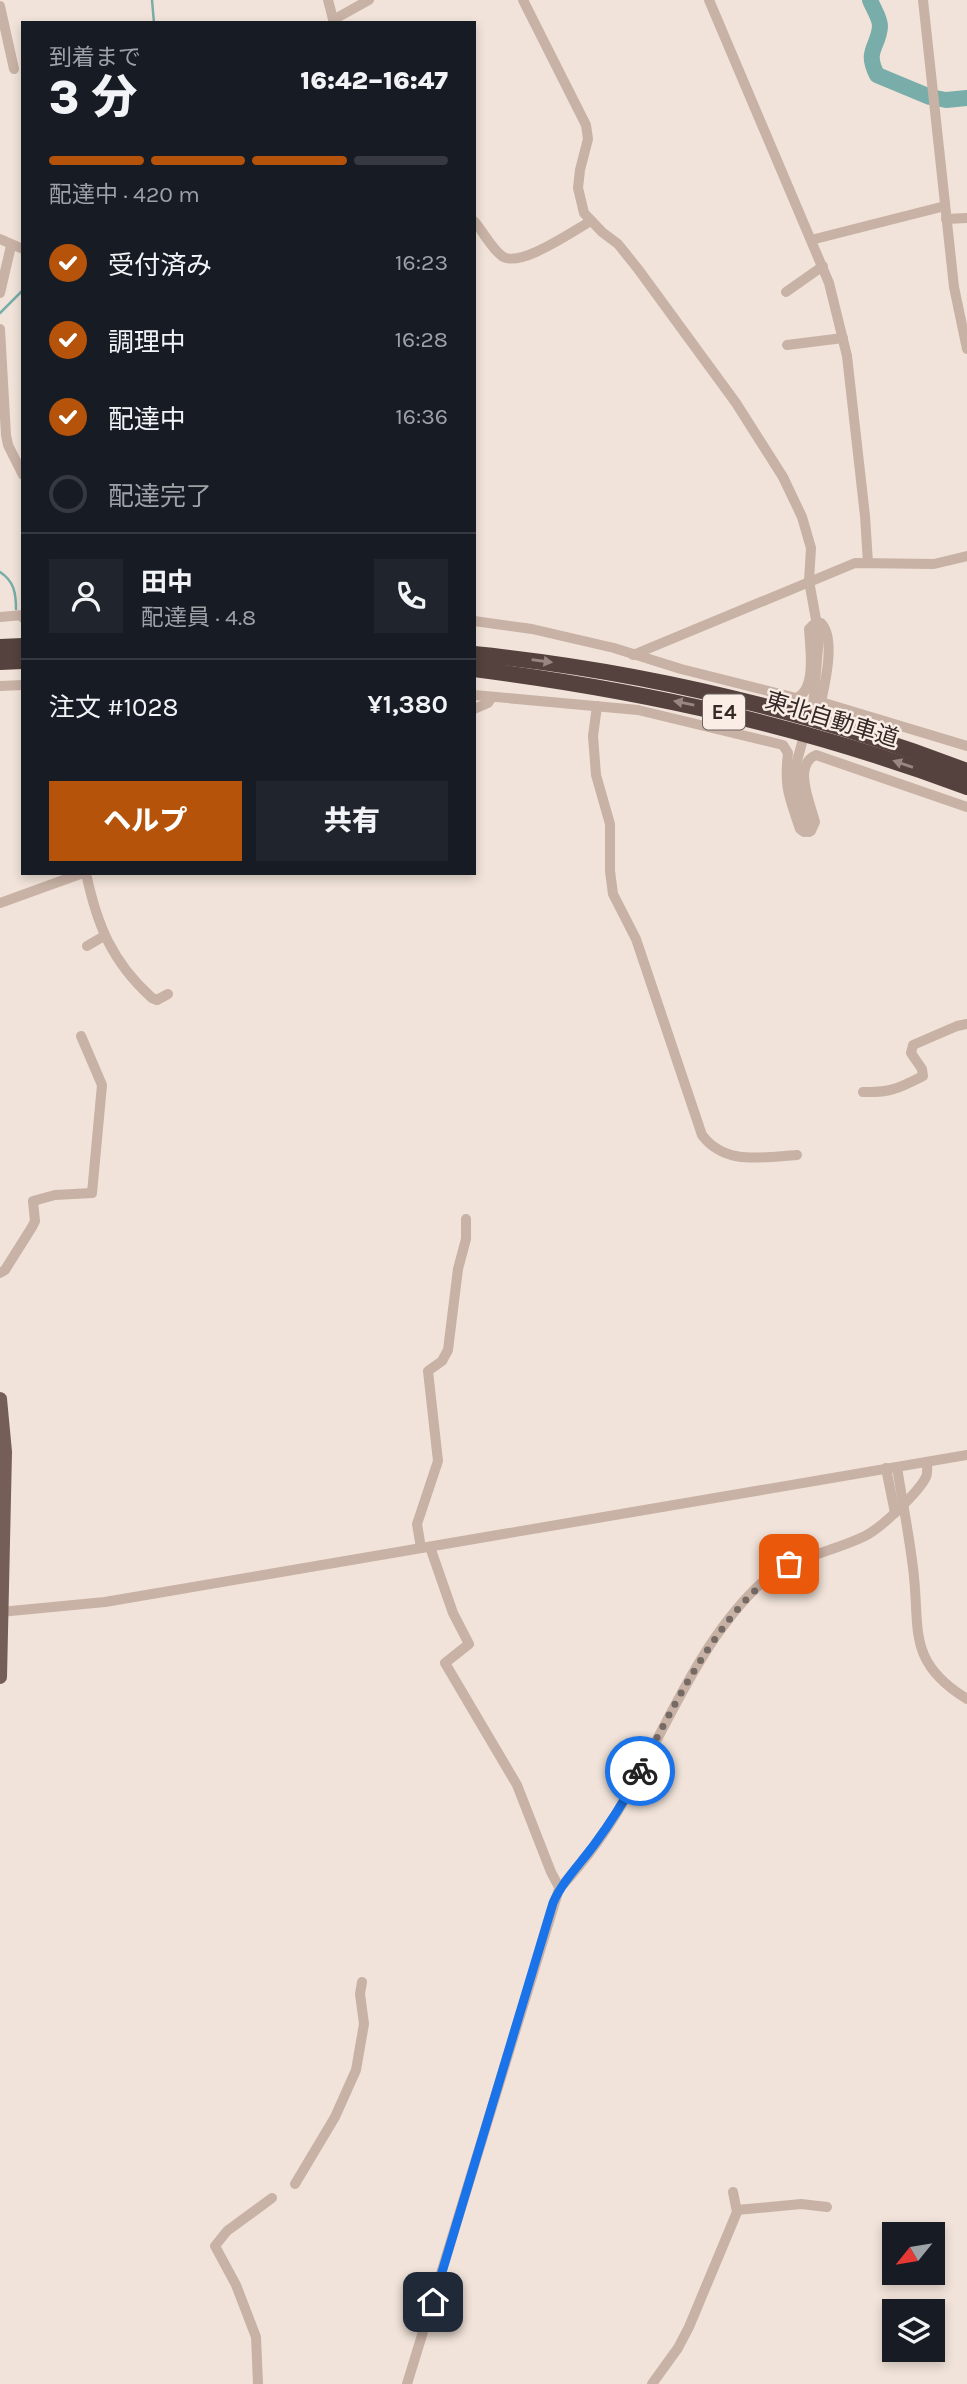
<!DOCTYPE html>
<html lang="ja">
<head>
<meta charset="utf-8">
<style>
  body { margin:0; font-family:Karla,"Noto Sans JP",sans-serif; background:#20242c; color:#f1f3f6; height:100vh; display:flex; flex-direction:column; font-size:26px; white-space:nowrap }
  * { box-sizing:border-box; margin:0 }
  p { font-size:23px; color:#9ea1a6 }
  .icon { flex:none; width:38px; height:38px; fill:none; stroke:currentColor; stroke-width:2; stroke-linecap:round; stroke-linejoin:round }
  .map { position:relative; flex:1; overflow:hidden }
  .drawer { position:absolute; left:21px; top:21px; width:455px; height:854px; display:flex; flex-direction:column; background:#171b24; border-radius:0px; box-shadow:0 4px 10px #0003 }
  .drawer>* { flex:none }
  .needle { width:46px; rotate:240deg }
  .controls { position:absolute; left:882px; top:2222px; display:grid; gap:14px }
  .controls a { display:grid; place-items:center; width:63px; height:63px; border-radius:0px; background:#171b24; box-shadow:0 4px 10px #0003; font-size:35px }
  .pin { position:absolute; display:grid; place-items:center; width:60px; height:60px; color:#fff; margin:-30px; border-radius:14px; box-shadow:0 4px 10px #0006 }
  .courier { position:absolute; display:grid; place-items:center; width:70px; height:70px; margin:-35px; border:5px solid #1a73e8; border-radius:50%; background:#fff; color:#222; box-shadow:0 2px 9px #0007 }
  .headline em { font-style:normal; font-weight:800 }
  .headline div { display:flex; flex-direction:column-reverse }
  .headline { display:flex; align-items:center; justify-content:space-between; height:119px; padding:0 28px }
  h1 { font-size:46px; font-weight:800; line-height:52px }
  .bar { display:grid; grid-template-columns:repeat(4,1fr); gap:10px 7px; align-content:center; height:84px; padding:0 28px }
  .bar i { height:9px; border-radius:5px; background:#363941 }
  .bar .active { background:#b45309 }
  .bar p { grid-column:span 4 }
  .line { display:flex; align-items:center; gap:18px; padding:0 28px; border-top:2px solid #363941 }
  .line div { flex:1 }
  .round { display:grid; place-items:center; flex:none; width:74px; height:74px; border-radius:0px; background:#20242c }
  ol { padding:0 28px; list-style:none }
  li { display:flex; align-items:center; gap:21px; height:77px }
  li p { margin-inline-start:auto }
  li .icon { padding:7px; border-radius:50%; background:#b45309; color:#fff; stroke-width:4 }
  li:last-child { color:#9ea1a6 }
  li i { width:38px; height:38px; border:4px solid #363941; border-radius:50% }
  .primary-button { display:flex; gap:14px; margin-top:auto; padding:14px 28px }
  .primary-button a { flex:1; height:80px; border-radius:0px; background:#b45309; color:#fff; font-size:28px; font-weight:800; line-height:80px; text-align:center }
  .primary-button a+a { background:#20242c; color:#f1f3f6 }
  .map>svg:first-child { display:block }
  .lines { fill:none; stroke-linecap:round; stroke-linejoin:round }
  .stream { stroke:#78ada9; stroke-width:2.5 }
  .river { stroke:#78ada9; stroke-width:16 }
  .minor { stroke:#c8b1a5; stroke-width:10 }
  .major { stroke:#765e58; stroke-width:14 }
  .highway { stroke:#55423e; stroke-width:16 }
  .oneway { fill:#978681 }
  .done { stroke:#766a65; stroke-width:7; stroke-dasharray:0 12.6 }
  .route { stroke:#1a73e8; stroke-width:9 }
  .labels { text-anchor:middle; stroke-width:5; stroke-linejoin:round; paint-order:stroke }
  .shield { fill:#f9ede5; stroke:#6f645f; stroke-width:2 }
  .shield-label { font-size:21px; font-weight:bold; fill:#342926 }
  .street-label { font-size:23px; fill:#342926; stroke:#f9ede5 }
</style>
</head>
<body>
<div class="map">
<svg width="967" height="2384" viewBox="0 0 967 2384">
  <rect width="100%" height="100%" fill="#f1e3d9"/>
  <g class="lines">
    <g class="stream">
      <path d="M152 0 154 23"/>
      <path d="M0 313 23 290"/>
      <path d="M0 572C14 581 16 593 16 609"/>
    </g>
    <path class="river" d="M870 0C873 8 880 18 880 26 879 47 864 50 877 75L930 97 946 100 967 98"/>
    <g class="minor">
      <path d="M328 0 334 23"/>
      <path d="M523 0 586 125 588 139 580 170 578 188 584 213 602 232 618 244 638 269 736 403 783 477 802 517 811 548 809 581 819 636 813 707"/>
      <path d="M709 0 829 283 847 356 865 516 868 563"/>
      <path d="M923 0 954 287 967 349"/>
      <path d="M0 6 14 69"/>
      <path d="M333 20 369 0"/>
      <path d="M946 219 967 218"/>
      <path d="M474 221C483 231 491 248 502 256 519 269 573 231 591 221"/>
      <path d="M0 239 23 249"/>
      <path d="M811 240 945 206"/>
      <path d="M786 292 823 266"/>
      <path d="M0 293 11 246"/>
      <path d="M0 329 6 435 8 445 23 475"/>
      <path d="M787 345 843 338"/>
      <path d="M0 617 23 615V618"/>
      <path d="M474 621 532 629 614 648 681 669 796 698C817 690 810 647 809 629L813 625 821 623C836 638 825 683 821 702L967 746"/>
      <path d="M633 655 855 563 934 564 967 556"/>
      <path d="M0 686 23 685"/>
      <path d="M474 695 638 710 783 745 788 753C784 788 789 796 800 829L804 832 811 831 815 822C811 805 792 765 816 755L967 807"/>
      <path d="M597 706 593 736 596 775 610 824V871L613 894 636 939 702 1135C725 1166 763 1157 797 1155"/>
      <path d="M474 709 488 703 492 697"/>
      <path d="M802 743 795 768V782L809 832"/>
      <path d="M86 873C97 925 112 962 152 998L157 1000 168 994"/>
      <path d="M0 903 83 873"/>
      <path d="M87 946 104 936"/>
      <path d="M863 1092C890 1093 899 1088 923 1076L922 1069 911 1053 913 1045 957 1026 967 1024"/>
      <path d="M0 1273 5 1270 32 1227 35 1221 33 1201 55 1195 92 1193 102 1085 81 1036"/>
      <path d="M897 1467C902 1500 909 1534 913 1568 921 1628 905 1661 967 1699"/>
      <path d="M886 1468 895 1513"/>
      <path d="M430 1547 453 1613 469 1644 445 1663 517 1785 551 1872 560 1889"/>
      <path d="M421 1548 417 1524 438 1461 428 1371 442 1361 448 1350 458 1269 466 1239V1219"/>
      <path d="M0 1612 105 1602 967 1455"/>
      <path d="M295 2184 335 2117 356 2070 364 2024 360 1994 362 1982"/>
      <path d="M737 2210 801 2204 827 2207"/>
      <path d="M258 2384 256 2337 236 2285 215 2246 227 2231 272 2198"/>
      <path d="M407 2384 559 1889C586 1860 611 1825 630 1790 668 1723 700 1643 756 1588 789 1556 826 1555 865 1536 881 1528 918 1493 926 1477 928 1473 927 1466 927 1462"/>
      <path d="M652 2384 678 2348 689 2327 737 2212 733 2192"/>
    </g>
    <path class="major" d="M0 1399 5 1452 0 1677"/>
    <g class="highway">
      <path d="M0 647 23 646"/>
      <path d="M474 654C643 671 809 711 967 771"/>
      <path d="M0 662 23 661"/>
      <path d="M474 669C646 691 804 726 967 787"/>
    </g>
  </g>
  <defs><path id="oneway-solid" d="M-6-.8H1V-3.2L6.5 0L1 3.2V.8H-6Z" transform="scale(1.75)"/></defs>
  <g class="oneway">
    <use href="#oneway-solid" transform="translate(542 661) rotate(8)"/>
    <use href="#oneway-solid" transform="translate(684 703) rotate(-168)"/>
    <use href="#oneway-solid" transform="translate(903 764) rotate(-161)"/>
  </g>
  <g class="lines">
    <path class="done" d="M640 1771C673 1706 725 1601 789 1564"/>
    <path class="route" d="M433 2302 553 1903C562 1882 580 1864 594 1845 611 1822 627 1797 640 1771"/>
  </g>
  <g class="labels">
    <rect class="shield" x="703" y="694.5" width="42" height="35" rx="5"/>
    <g class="shield-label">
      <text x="724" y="719">E4</text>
    </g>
    <g class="street-label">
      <text transform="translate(832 719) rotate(17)" y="8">東北自動車道</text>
    </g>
  </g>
</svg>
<div class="controls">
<a><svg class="needle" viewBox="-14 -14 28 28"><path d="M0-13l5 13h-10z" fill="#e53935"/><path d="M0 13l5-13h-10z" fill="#9ea1a6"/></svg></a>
<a><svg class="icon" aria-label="layers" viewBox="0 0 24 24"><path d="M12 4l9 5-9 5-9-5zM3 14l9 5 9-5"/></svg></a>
</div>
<div class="pin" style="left:789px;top:1564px;background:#ea580c"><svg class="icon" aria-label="bag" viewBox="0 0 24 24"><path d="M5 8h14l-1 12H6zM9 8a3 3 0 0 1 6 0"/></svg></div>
<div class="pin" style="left:433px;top:2302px;background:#1f2937"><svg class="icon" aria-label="home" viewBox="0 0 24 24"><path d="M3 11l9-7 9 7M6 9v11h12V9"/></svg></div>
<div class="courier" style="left:640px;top:1771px"><svg class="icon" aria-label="bike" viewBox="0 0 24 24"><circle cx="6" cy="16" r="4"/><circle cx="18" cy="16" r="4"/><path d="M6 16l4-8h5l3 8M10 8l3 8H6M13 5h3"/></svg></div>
<section class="drawer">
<div class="headline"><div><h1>3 分</h1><p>到着まで</p></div><em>16:42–16:47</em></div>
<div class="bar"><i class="active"></i><i class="active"></i><i class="active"></i><i></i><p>配達中 · 420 m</p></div>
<ol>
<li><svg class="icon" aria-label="check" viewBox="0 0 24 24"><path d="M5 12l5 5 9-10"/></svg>受付済み<p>16:23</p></li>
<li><svg class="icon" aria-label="check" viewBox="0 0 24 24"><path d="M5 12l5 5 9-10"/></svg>調理中<p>16:28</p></li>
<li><svg class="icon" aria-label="check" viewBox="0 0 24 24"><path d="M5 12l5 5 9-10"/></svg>配達中<p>16:36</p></li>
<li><i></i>配達完了</li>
</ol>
<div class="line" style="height:126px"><a class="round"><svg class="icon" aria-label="person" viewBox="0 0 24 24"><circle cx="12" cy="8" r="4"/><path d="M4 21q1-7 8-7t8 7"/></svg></a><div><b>田中</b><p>配達員 · 4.8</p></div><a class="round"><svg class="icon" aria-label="phone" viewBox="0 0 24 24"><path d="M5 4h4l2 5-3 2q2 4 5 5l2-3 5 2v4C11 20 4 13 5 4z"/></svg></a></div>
<div class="line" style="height:91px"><div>注文 #1028</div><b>¥1,380</b></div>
<div class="primary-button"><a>ヘルプ</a><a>共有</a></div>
</section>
</div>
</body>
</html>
